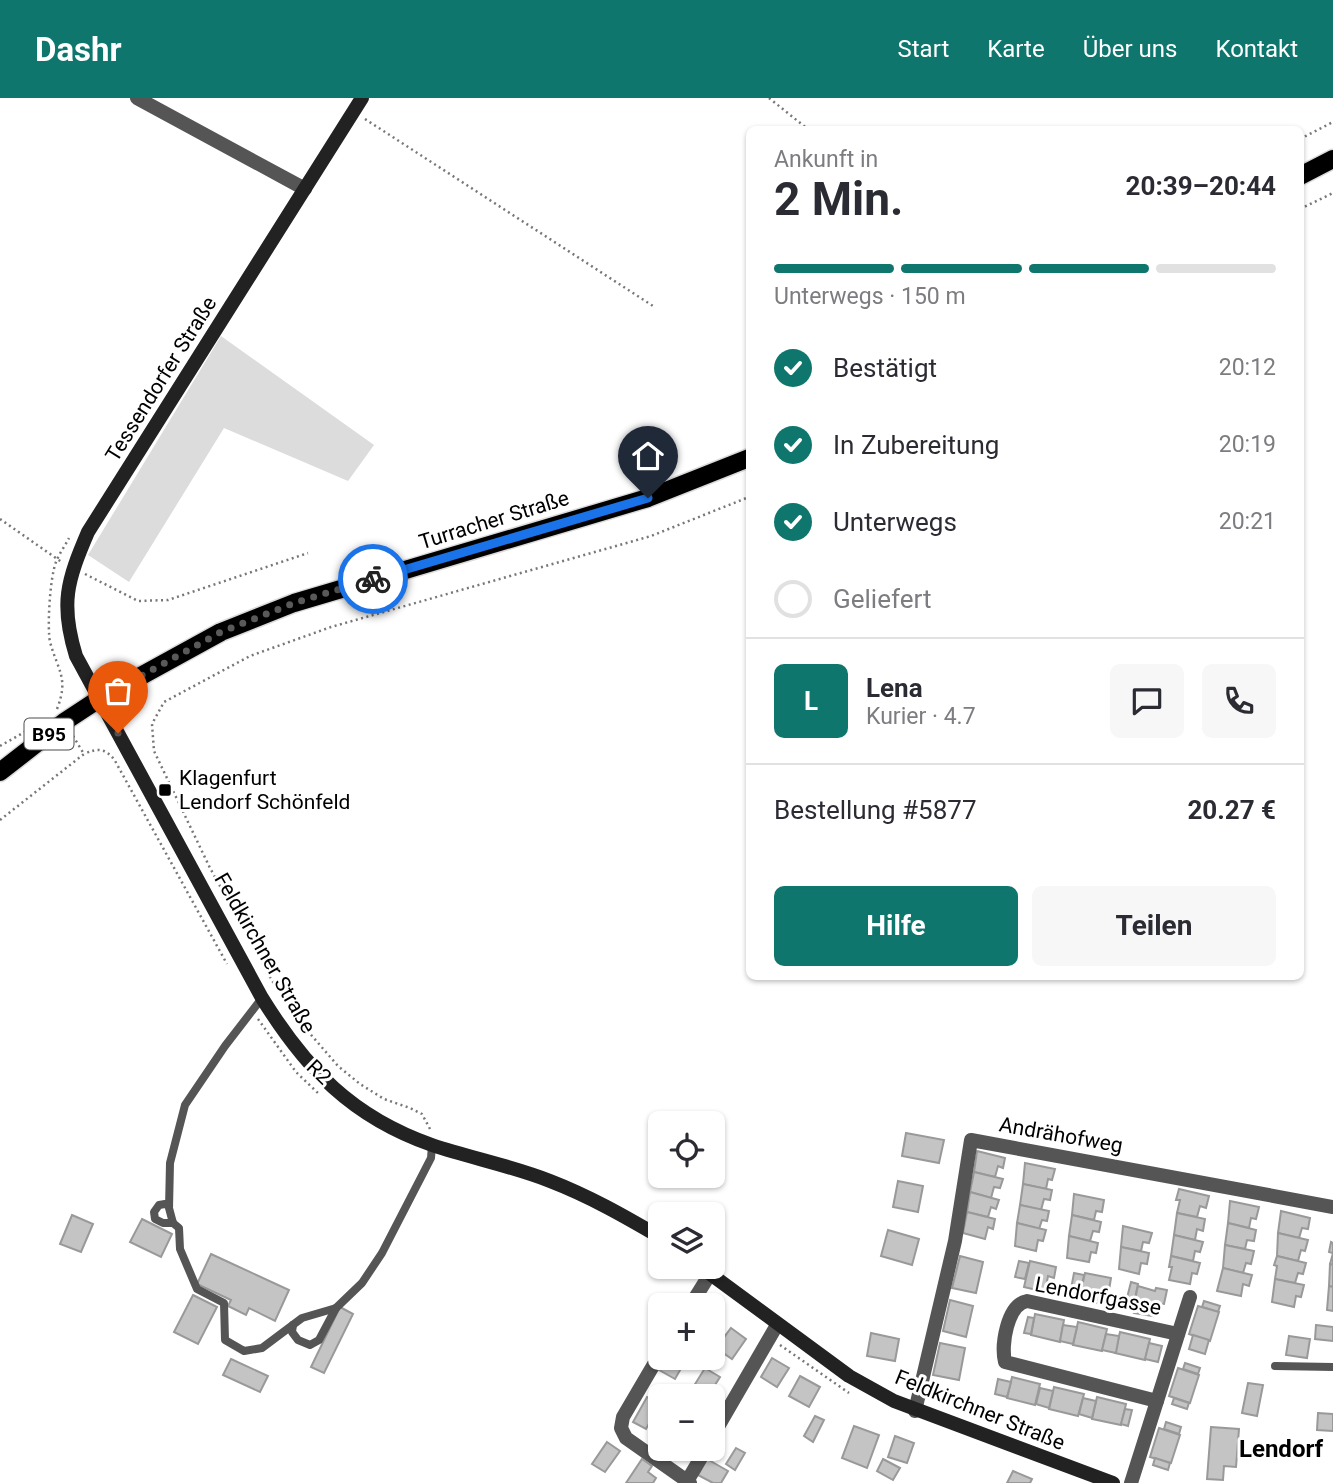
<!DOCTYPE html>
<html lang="de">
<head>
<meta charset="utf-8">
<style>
  body { margin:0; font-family:Roboto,sans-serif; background:#f7f7f7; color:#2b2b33; height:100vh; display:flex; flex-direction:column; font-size:26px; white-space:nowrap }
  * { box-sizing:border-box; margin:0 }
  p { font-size:23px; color:#7c7c81 }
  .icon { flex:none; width:38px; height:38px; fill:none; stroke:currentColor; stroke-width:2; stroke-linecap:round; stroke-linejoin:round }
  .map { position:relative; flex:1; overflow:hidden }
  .sheet { position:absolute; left:746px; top:28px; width:558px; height:854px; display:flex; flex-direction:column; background:#fff; border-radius:10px; box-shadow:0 2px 5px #0004 }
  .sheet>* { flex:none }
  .fabs { position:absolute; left:648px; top:1013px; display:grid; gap:14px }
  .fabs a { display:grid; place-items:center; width:77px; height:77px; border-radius:10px; background:#fff; box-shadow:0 2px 5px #0004; font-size:35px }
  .pin { position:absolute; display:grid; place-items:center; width:60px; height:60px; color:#fff; margin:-72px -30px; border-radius:50% 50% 50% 0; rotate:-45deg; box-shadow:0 0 7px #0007 }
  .pin .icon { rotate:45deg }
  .courier { position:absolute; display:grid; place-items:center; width:70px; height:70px; margin:-35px; border:5px solid #1a73e8; border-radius:50%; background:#fff; color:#222; box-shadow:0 2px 9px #0007 }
  .head em { font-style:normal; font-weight:700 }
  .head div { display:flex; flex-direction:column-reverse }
  .head { display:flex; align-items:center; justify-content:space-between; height:119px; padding:0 28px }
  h1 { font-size:46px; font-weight:700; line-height:52px }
  .bar { display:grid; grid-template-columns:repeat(4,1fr); gap:10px 7px; align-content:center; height:84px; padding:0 28px }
  .bar i { height:9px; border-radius:5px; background:#e1e1e2 }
  .bar .current { background:#0f766e }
  .bar p { grid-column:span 4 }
  .line { display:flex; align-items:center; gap:18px; padding:0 28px; border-top:2px solid #e1e1e2 }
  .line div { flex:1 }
  .round { display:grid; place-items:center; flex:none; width:74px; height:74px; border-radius:10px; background:#f7f7f7 }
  ol { padding:0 28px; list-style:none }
  li { display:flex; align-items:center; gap:21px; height:77px }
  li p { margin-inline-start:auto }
  li .icon { padding:7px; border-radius:50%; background:#0f766e; color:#fff; stroke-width:4 }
  li:last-child { color:#7c7c81 }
  li i { width:38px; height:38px; border:4px solid #e1e1e2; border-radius:50% }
  .cta { display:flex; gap:14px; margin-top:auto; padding:14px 28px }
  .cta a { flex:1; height:80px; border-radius:10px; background:#0f766e; color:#fff; font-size:28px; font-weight:700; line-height:80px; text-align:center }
  .cta a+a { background:#f7f7f7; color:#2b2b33 }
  header { display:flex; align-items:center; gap:42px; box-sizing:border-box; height:98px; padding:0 35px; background:#0f766e; color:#fff }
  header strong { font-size:33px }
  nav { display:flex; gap:38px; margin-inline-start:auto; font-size:24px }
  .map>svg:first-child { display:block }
  .green { fill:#dcdcdc }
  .building { fill:#c4c4c4; stroke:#999; stroke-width:2 }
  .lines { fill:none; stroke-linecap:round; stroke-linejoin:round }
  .primary-casing { stroke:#dbdbdb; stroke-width:21 }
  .path { stroke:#777; stroke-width:2.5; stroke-dasharray:2 3.5; stroke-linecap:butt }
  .lane { stroke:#555; stroke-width:8 }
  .street { stroke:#555; stroke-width:14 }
  .secondary { stroke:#222; stroke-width:14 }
  .primary { stroke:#000; stroke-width:18 }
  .done { stroke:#595959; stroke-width:7; stroke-dasharray:0 12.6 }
  .route { stroke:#1a73e8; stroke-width:9 }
  .poi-dot { fill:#000; stroke:#fff; stroke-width:2.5 }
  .labels { text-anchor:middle; stroke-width:6; stroke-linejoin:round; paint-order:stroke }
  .shield { fill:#fff; stroke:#4c4c4c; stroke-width:2 }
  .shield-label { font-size:19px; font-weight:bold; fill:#000 }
  .street-label { font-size:21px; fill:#000; stroke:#fff }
  .poi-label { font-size:21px; fill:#000; stroke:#fff; text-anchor:start }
  .quarter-label { font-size:24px; font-weight:bold; fill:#000; stroke:#fff }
</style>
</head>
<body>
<header>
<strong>Dashr</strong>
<nav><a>Start</a><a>Karte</a><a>Über uns</a><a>Kontakt</a></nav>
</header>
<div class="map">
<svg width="1333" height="1385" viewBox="0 0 1333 1385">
  <rect width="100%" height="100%" fill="#fff"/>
  <path class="green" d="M221 238 374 347 348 383 224 330 129 484 88 457Z"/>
  <g class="building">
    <path d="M906 1035 944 1042 939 1065 902 1058Z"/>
    <path d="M977 1053 1005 1060 1003 1070 998 1068 995 1079 974 1074Z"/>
    <path d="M1025 1065 1055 1071 1052 1082 1048 1081 1046 1091 1023 1086Z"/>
    <path d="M974 1074 1003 1081 1000 1090 994 1089 991 1100 970 1094Z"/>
    <path d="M898 1083 923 1088 918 1114 893 1109Z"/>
    <path d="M1023 1086 1052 1092 1050 1102 1044 1101 1041 1112 1020 1107Z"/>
    <path d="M1179 1091 1209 1098 1206 1110 1200 1108 1197 1119 1177 1115 1180 1102H1176Z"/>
    <path d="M970 1094 999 1102 996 1111 991 1109 988 1119 967 1114Z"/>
    <path d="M1074 1096 1104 1102 1102 1114 1096 1113 1094 1122 1072 1117Z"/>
    <path d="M1230 1103 1259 1109 1256 1121 1251 1120 1249 1130 1228 1125Z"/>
    <path d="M1020 1107 1049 1113 1047 1123 1042 1122 1039 1131 1017 1125Z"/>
    <path d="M1281 1113 1310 1120 1308 1131 1302 1130 1299 1140 1278 1135Z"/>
    <path d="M967 1114 995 1121 993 1131 988 1129 985 1141 963 1135Z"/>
    <path d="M1177 1115 1205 1121 1203 1133 1197 1131 1195 1142 1174 1137Z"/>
    <path d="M72 1117 93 1126 81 1154 60 1146Z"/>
    <path d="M1072 1117 1101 1124 1099 1134 1093 1133 1090 1143 1069 1138Z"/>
    <path d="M142 1121 172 1136 161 1159 130 1144Z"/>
    <path d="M1017 1125 1046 1132 1043 1143 1038 1142 1036 1153 1015 1148Z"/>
    <path d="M1228 1125 1256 1132 1254 1143 1247 1142 1245 1151 1225 1147Z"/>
    <path d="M1123 1128 1152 1135 1149 1145 1143 1144 1141 1153 1121 1149Z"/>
    <path d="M888 1132 919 1141 912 1167 881 1158Z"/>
    <path d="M1278 1135 1308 1142 1305 1153 1301 1152 1298 1163 1277 1158Z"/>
    <path d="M1174 1137 1203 1144 1200 1154 1195 1153 1193 1163 1171 1158Z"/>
    <path d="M1069 1138 1098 1145 1096 1155 1091 1154 1089 1164 1067 1160Z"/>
    <path d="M1331 1144 1333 1145V1167L1330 1166 1333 1155 1329 1154Z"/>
    <path d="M1225 1147 1254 1153 1251 1166 1246 1165 1243 1175 1223 1170Z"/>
    <path d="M1121 1149 1149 1155 1147 1166 1141 1165 1139 1176 1119 1171Z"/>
    <path d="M211 1156 289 1192 275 1223 249 1210 246 1217 228 1208 231 1202 197 1186Z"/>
    <path d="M960 1158 983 1164 976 1195 952 1190Z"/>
    <path d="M1171 1158 1200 1165 1197 1176 1192 1175 1190 1186 1169 1182 1172 1169H1169Z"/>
    <path d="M1277 1158 1306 1165 1303 1176 1298 1175 1295 1185 1275 1181 1277 1168 1274 1167Z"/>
    <path d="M1019 1163 1029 1165 1025 1181 1015 1179Z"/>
    <path d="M1030 1163 1056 1169 1054 1180 1048 1178 1045 1194 1024 1189Z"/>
    <path d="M1330 1166 1333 1167V1189L1329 1188Z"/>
    <path d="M1223 1170 1252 1177 1249 1188 1243 1186 1241 1198 1217 1193Z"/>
    <path d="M1074 1175 1084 1177 1081 1193 1071 1191Z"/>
    <path d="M1085 1175 1111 1180 1109 1192 1104 1191 1101 1206 1079 1201Z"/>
    <path d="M1275 1181 1304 1187 1301 1199 1296 1198 1294 1209 1272 1204Z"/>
    <path d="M1131 1184 1138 1186 1134 1205 1126 1204Z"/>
    <path d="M1138 1188 1155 1193 1156 1190 1167 1192 1164 1206 1156 1205 1153 1218 1134 1215 1137 1206 1134 1205Z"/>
    <path d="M1329 1188 1333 1189V1213L1327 1212Z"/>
    <path d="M193 1197 217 1209 198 1246 174 1234Z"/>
    <path d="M950 1202 973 1208 966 1239 943 1233Z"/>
    <path d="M1204 1203 1220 1208 1218 1214 1202 1209Z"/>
    <path d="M1198 1208 1219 1214 1210 1243 1189 1236Z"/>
    <path d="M340 1209 353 1216 324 1275 311 1269Z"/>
    <path d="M1035 1216 1064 1222 1060 1244 1031 1237Z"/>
    <path d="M1028 1219 1034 1220 1031 1236 1024 1235Z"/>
    <path d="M1078 1224 1107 1231 1102 1253 1073 1247Z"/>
    <path d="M1063 1227 1077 1229 1073 1246 1060 1243Z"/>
    <path d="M1316 1227 1333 1229V1243L1315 1241Z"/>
    <path d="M731 1230 746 1241 732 1261 716 1250Z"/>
    <path d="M1120 1234 1150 1241 1145 1262 1115 1255Z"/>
    <path d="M871 1235 899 1241 895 1263 867 1258Z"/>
    <path d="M1106 1236 1119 1238 1116 1255 1102 1252Z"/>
    <path d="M1193 1237 1209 1242 1205 1256 1189 1251Z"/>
    <path d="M1289 1238 1310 1241 1307 1260 1286 1257Z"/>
    <path d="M940 1245 965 1250 959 1282 933 1277Z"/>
    <path d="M1149 1245 1162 1248 1158 1264 1145 1261Z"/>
    <path d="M666 1260H687L675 1281 659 1272Z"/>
    <path d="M772 1260 789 1270 777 1289 761 1279Z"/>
    <path d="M231 1261 268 1278 260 1294 223 1277Z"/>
    <path d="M1185 1265 1200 1270 1198 1276 1183 1271Z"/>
    <path d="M705 1270 720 1279 708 1298 692 1291Z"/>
    <path d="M1178 1270 1199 1277 1190 1305 1169 1298Z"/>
    <path d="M800 1278 820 1289 809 1309 789 1298Z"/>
    <path d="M1012 1279 1040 1286 1035 1307 1007 1300Z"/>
    <path d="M998 1281 1011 1284 1007 1299 995 1296Z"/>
    <path d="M1248 1285 1263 1287 1257 1318 1242 1315Z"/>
    <path d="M1054 1289 1084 1296 1078 1318 1049 1311Z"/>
    <path d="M1040 1290 1053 1293 1049 1310 1036 1306Z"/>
    <path d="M647 1299 660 1306 646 1331 633 1324Z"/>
    <path d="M1097 1299 1126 1306 1121 1327 1092 1321Z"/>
    <path d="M1083 1300 1096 1303 1092 1320 1079 1316Z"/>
    <path d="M1174 1300 1189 1305 1187 1311 1172 1306Z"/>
    <path d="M1125 1311 1132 1312 1128 1328 1121 1326Z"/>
    <path d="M1318 1315 1333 1316V1333L1317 1332Z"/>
    <path d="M815 1318 824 1322 813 1344 804 1338Z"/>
    <path d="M1166 1324 1181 1329 1179 1336 1164 1331Z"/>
    <path d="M854 1328 879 1337 867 1370 842 1360Z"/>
    <path d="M1211 1329 1239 1331 1236 1369 1224 1368 1223 1382 1207 1381Z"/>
    <path d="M1159 1330 1180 1337 1171 1365 1150 1359Z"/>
    <path d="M895 1338 914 1345 907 1365 888 1359Z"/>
    <path d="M607 1344 620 1353 605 1374 592 1366Z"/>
    <path d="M736 1350 745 1355 735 1372 726 1366Z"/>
    <path d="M1155 1360 1170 1365 1168 1372 1153 1367Z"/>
    <path d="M642 1361 652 1368 648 1374 656 1380 653 1385H626Z"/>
    <path d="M707 1361 728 1373 721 1385H713L698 1377Z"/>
    <path d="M883 1361 900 1370 893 1382 877 1373Z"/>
    <path d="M1013 1373 1032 1381 1030 1385H1007Z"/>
  </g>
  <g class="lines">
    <defs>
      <g id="primary">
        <path d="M1300 78 1333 61"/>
        <path d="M0 674 64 624 99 601 221 534 294 505 648 400 749 360"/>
      </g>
    </defs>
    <use href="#primary" class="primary-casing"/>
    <g class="path">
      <path d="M769 0 809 32"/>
      <path d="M365 21 653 208"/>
      <path d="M1300 41 1333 24"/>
      <path d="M1300 111 1333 95"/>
      <path d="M0 421 63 465"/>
      <path d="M85 476 138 503 168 502 308 455"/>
      <path d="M57 611C69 580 58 573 50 544 47 529 50 479 56 464 59 456 65 448 69 440"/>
      <path d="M73 638 84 656"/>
      <path d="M0 648 28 632"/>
      <path d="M0 722 84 656C98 650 104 650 114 661L227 866"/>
      <path d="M258 921 296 974 320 997"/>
      <path d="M430 1031 422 1016 410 1010 384 1001 360 986 338 968 300 924 271 881 210 770 154 653 152 626 164 604 250 558 331 529 651 438 749 399"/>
      <path d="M680 1169 689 1176"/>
      <path d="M780 1247 849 1295"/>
    </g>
    <g class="lane">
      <path d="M262 900 225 948 185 1007 170 1065 169 1110 173 1125 179 1130 180 1151 197 1191 224 1205 225 1242 244 1253 262 1250 302 1220 336 1210 362 1185 382 1155 431 1060 432 1047"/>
      <path d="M169 1108 165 1106 159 1107 154 1114 155 1121 163 1125H173"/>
      <path d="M293 1227 292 1234 298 1242 310 1247 319 1242 336 1210"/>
      <path d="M1275 1268 1333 1269"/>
    </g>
    <g class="street">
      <path d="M137 0 305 91"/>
      <path d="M690 1208 710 1176"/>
      <path d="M660 1256 623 1319 621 1330 626 1340 690 1385"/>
      <path d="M1157 1303 1005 1264C1001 1247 1007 1207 1027 1203L1178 1236"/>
      <path d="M915 1313 955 1143 971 1042 1333 1109"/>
      <path d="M712 1339 777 1227"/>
      <path d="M686 1385 706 1351"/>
      <path d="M1131 1385 1190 1199"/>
    </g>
    <g class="secondary">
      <path d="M362 0 88 434C67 483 60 506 76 558L262 900C306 971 352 1019 432 1047 471 1060 512 1068 550 1083 589 1098 624 1118 660 1139"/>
      <path d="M701 1169 849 1278 894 1303 1113 1385"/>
    </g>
    <use href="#primary" class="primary"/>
  </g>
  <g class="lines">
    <path class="done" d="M118 635 99 601 221 534 294 505 373 481"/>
    <path class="route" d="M373 481 648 400"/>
  </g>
  <rect class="poi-dot" x="158" y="685" width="14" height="14" rx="3.5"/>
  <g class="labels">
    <rect class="shield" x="24.5" y="620.5" width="49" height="31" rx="5"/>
    <g class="shield-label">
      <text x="49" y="643">B95</text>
    </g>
    <g class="street-label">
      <text transform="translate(161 281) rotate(-58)" y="7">Tessendorfer Straße</text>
      <text transform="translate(494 422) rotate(-17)" y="7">Turracher Straße</text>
      <text transform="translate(265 855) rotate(60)" y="7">Feldkirchner Straße</text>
      <text transform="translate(319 974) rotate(44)" y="7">R2</text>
      <text transform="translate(1061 1037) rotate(10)" y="7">Andrähofweg</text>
      <text transform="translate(1098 1198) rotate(11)" y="7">Lendorfgasse</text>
      <text transform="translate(980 1312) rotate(22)" y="7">Feldkirchner Straße</text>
    </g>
    <g class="poi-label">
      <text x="179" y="687">Klagenfurt<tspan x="179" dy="24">Lendorf Schönfeld</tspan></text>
    </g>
    <g class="quarter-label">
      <text x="1281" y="1359">Lendorf</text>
    </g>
  </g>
</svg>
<div class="fabs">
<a><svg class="icon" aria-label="locate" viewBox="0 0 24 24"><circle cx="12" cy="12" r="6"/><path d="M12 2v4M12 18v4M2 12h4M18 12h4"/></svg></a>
<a><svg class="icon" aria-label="layers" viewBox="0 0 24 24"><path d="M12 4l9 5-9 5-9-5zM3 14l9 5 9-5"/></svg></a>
<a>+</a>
<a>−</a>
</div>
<div class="pin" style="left:118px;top:635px;background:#ea580c"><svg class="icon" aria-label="bag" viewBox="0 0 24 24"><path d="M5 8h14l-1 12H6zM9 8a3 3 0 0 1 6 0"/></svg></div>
<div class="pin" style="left:648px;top:400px;background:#1f2937"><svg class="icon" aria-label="home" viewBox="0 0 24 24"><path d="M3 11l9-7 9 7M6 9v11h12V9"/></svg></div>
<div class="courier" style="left:373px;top:481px"><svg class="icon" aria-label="bike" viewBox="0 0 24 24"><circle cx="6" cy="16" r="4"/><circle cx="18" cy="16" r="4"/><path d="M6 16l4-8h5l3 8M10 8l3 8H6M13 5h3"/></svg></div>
<section class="sheet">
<div class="head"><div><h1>2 Min.</h1><p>Ankunft in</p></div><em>20:39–20:44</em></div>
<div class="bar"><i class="current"></i><i class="current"></i><i class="current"></i><i></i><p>Unterwegs · 150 m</p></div>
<ol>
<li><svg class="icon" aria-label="check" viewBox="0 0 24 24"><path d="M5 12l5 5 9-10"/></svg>Bestätigt<p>20:12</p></li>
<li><svg class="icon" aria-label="check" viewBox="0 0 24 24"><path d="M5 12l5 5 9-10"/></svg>In Zubereitung<p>20:19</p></li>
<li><svg class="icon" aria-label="check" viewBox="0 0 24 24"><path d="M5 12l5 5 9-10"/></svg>Unterwegs<p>20:21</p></li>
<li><i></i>Geliefert</li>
</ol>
<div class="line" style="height:126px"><b class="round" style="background:#0f766e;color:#fff">L</b><div><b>Lena</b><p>Kurier · 4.7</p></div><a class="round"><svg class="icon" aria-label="chat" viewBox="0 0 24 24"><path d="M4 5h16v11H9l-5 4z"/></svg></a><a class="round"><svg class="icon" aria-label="phone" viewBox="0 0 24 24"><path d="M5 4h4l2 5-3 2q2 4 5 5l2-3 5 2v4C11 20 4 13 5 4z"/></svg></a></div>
<div class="line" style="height:91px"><div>Bestellung #5877</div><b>20.27 €</b></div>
<div class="cta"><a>Hilfe</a><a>Teilen</a></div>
</section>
</div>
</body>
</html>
